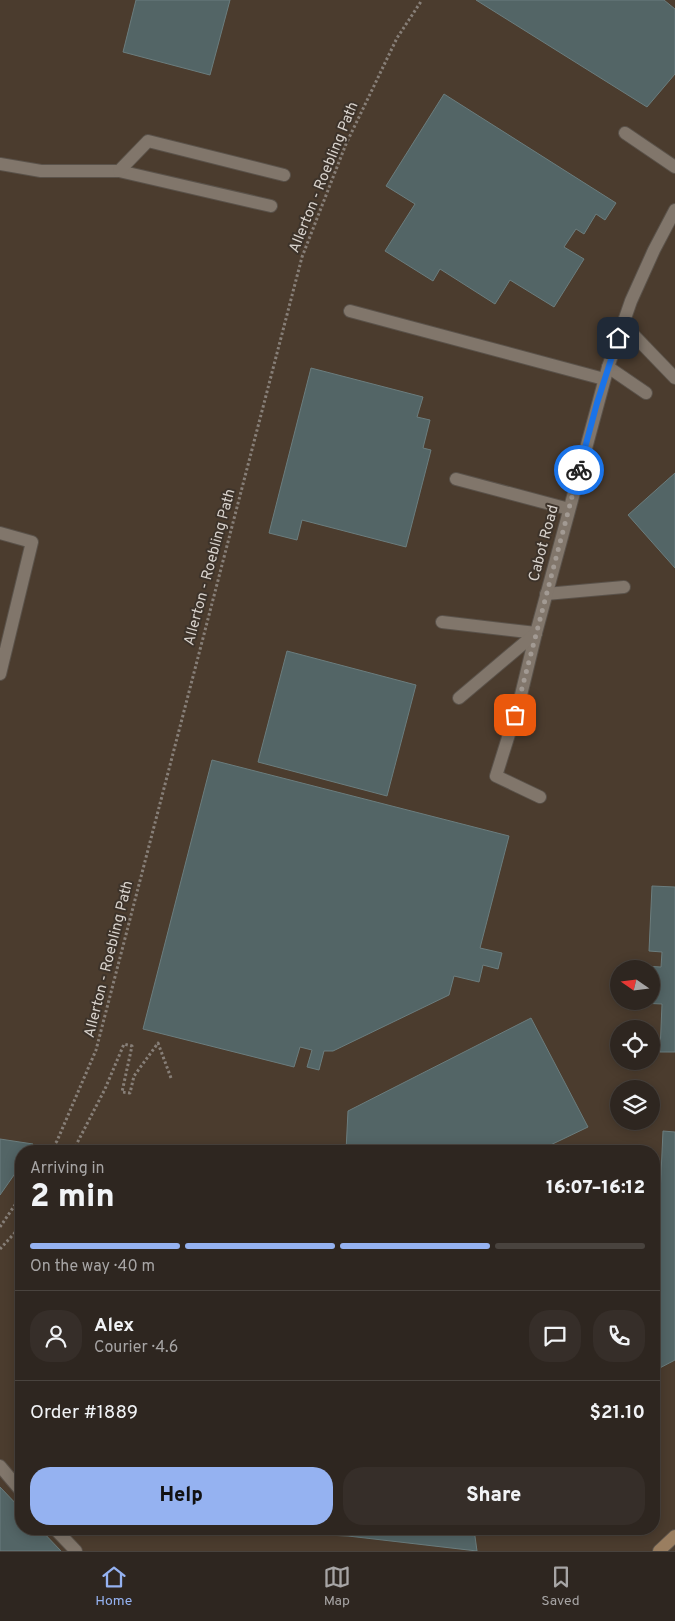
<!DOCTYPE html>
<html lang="en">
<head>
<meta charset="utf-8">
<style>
  body { margin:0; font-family:Overpass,sans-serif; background:#362e29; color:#f1f3f6; height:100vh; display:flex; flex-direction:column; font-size:19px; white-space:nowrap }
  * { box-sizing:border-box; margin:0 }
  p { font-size:16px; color:#a7a5a5 }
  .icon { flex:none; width:28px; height:28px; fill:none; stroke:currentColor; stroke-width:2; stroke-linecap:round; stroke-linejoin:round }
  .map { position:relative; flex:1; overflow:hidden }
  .details { position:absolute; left:15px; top:1145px; width:645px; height:390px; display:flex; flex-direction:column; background:#2e2620; border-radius:20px; box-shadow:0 2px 12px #0003,0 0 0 1px #49433e }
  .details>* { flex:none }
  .needle { width:32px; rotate:284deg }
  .fabs { position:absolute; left:610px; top:960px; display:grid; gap:10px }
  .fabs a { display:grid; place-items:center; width:50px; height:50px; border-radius:50%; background:#2e2620; box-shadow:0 2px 12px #0003,0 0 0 1px #49433e; font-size:25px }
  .pin { position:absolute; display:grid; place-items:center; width:42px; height:42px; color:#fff; margin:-21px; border-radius:10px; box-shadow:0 2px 8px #0006 }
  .courier { position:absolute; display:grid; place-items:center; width:50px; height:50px; margin:-25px; border:4px solid #1a73e8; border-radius:50%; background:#fff; color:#222; box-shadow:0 1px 6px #0007 }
  .headline em { font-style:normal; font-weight:800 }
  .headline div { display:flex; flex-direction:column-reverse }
  .headline { display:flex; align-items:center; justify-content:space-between; height:85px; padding:0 15px }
  h1 { font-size:32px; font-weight:800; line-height:38px }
  .bar { display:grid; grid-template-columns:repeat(4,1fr); gap:8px 5px; align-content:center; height:60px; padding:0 15px }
  .bar i { height:6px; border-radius:4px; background:#49433e }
  .bar .active { background:#95b2f1 }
  .bar p { grid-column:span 4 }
  .line { display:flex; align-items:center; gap:12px; padding:0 15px; border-top:1px solid #49433e }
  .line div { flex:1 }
  .round { display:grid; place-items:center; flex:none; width:52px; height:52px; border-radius:20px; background:#362e29 }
  .primary-button { display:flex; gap:10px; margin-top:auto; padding:10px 15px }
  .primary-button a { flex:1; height:58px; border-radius:20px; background:#95b2f1; color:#111; font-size:20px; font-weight:800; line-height:58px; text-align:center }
  .primary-button a+a { background:#362e29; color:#f1f3f6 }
  .tab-bar { display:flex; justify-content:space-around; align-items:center; height:70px; border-top:1px solid #49433e; background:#2e2620; font-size:14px; color:#a7a5a5 }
  .tab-bar a { display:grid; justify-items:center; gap:2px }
  .tab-bar .active { color:#95b2f1 }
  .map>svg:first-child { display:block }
  .built { fill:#4b3c2e; fill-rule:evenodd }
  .building { fill:#536566; stroke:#6b7d7e }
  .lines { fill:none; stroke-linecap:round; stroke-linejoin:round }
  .lane-casing { stroke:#5a524a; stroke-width:14 }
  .street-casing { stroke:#5a524a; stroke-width:14 }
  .secondary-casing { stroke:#5a524a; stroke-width:14 }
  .path { stroke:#877f78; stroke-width:3; stroke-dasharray:2.5 2.5; stroke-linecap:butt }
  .lane { stroke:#81766b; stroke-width:12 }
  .street { stroke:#81766b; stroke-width:12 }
  .secondary { stroke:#9a7e60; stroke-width:12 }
  .done { stroke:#a29a93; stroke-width:5; stroke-dasharray:0 9 }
  .route { stroke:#1a73e8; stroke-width:6 }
  .labels { text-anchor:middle; stroke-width:4; stroke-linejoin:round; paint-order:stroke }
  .street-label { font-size:15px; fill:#d8d2cc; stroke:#3d332a }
</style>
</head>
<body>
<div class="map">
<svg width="675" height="1551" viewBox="0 0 675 1551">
  <rect width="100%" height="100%" fill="#3d332a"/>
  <path class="built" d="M0 0H675V1551H0ZM619 969H651V1001H619ZM619 1029H651V1061H619ZM619 1089H651V1121H619ZM21 1151H654V1529H21Z"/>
  <g class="building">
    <path d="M136 0H230L210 75 123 52Z"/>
    <path d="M476 0H664L675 9V74L647 107Z"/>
    <path d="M444 94 616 203 605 220 596 214 584 234 576 229 564 247 584 259 554 307 510 280 495 304 440 269 433 281 385 251 415 204 386 186Z"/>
    <path d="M311 368 423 397 417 417 430 420 423 448 431 450 406 547 302 520 297 540 269 533Z"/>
    <path d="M675 473V568L628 515Z"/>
    <path d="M287 651 416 685 387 796 258 762Z"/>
    <path d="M212 760 509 836 480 948 502 953 498 969 483 965 479 982 454 976 449 995 333 1051H324L319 1070 307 1067 312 1050 300 1047 294 1067 143 1029Z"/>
    <path d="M652 886 675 887V1052H660L662 1004 641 1003V1001H651V969H643V966L661 967 662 952 649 951Z"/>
    <path d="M531 1018 588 1127 538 1151H346L348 1111Z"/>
    <path d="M663 1131 675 1132V1360L654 1371V1194L660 1195Z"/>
    <path d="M0 1139 33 1144 29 1151H21V1165L0 1195Z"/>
    <path d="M0 1487 21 1509V1529H40L61 1551H0Z"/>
    <path d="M190 1529H474L477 1551 348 1536Z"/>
  </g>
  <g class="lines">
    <defs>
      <g id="lane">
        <path d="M625 133 675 167"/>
        <path d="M0 164 41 171H119L271 206"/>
        <path d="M119 171 148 141 284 175"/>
        <path d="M350 311 604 379"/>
        <path d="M623 324 675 378"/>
        <path d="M608 367 646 393"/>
        <path d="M456 479 569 509"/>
        <path d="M0 533 32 542 0 674"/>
        <path d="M546 594 624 587"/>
        <path d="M442 622 536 633"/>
        <path d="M536 633 520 699 496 776 540 797"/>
        <path d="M459 698 536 633"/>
        <path d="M0 1466 21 1491"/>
        <path d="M55 1529 76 1551"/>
      </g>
      <path id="street" d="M536 633 608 367 631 301 654 250 675 210"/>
      <path id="secondary" d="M659 1551 675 1536"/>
    </defs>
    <use href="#lane" class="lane-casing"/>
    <use href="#street" class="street-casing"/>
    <use href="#secondary" class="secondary-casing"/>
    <g class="path">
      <path d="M50 1151 57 1141 96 1050 302 257 346 144 397 38 422 0"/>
      <path d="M73 1151 105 1089 124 1044 132 1046 122 1092 130 1093 134 1076 158 1043 171 1078"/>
      <path d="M0 1227 21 1196"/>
      <path d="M0 1249 21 1226"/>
    </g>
    <use href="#lane" class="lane"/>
    <use href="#street" class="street"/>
    <use href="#secondary" class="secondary"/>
  </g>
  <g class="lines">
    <path class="done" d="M515 715 579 470"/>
    <path class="route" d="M579 470 597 403 618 338"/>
  </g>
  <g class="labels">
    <g class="street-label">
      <text transform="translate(323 177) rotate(-68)" y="5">Allerton - Roebling Path</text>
      <text transform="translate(543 543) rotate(-75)" y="5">Cabot Road</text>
      <text transform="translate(209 567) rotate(-75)" y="5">Allerton - Roebling Path</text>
      <text transform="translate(108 959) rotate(-76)" y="5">Allerton - Roebling Path</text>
    </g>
  </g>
</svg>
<div class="fabs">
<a><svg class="needle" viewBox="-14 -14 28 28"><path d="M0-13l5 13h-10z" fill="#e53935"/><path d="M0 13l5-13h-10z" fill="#a7a5a5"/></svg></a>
<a><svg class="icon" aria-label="locate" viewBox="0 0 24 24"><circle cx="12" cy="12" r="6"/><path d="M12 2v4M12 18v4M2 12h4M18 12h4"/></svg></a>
<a><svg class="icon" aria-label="layers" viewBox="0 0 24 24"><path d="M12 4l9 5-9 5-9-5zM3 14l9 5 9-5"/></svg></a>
</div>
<div class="pin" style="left:515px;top:715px;background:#ea580c"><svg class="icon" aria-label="bag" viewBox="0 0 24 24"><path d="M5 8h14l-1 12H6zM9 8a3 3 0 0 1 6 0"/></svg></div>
<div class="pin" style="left:618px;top:338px;background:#1f2937"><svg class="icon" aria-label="home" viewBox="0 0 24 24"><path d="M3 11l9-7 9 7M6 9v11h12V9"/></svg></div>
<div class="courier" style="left:579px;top:470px"><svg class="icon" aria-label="bike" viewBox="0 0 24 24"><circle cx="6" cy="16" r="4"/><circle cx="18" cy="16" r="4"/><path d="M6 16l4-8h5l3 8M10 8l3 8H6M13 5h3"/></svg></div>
<section class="details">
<div class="headline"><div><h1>2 min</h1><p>Arriving in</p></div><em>16:07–16:12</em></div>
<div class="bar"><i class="active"></i><i class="active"></i><i class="active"></i><i></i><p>On the way · 40 m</p></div>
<div class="line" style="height:90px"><a class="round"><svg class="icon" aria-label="person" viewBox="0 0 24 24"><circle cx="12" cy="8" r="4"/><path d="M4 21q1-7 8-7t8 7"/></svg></a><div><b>Alex</b><p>Courier · 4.6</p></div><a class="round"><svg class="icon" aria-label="chat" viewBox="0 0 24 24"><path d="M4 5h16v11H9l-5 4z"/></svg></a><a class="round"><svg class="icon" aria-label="phone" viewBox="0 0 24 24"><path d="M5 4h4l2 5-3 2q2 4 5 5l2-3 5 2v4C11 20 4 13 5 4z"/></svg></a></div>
<div class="line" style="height:65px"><div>Order #1889</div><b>$21.10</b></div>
<div class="primary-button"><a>Help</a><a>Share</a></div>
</section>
</div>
<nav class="tab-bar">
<a class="active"><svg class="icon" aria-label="home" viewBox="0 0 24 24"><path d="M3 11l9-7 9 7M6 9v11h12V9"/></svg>Home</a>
<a><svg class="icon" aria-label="map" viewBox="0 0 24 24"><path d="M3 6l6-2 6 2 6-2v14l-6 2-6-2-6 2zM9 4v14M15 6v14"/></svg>Map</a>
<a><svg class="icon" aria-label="saved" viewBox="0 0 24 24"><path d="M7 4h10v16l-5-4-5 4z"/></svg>Saved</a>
</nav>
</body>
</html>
